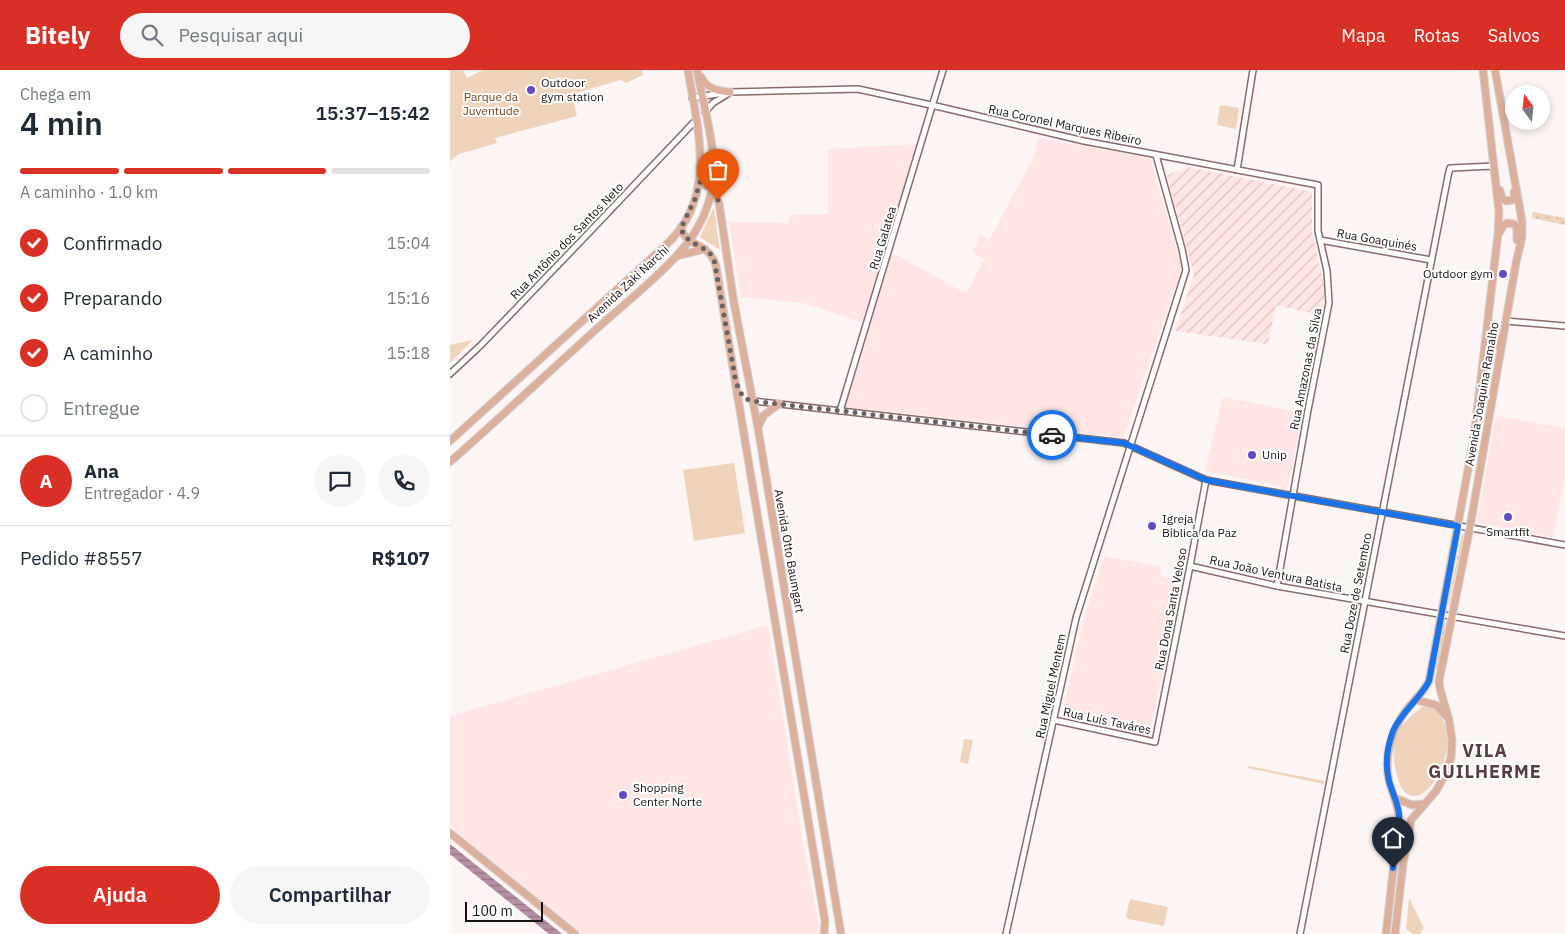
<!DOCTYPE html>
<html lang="pt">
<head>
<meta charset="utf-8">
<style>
  body { margin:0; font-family:"IBM Plex Sans",sans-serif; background:#f6f6f7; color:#1f2937; height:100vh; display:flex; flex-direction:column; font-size:19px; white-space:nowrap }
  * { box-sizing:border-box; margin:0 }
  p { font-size:16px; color:#747a83 }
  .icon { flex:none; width:28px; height:28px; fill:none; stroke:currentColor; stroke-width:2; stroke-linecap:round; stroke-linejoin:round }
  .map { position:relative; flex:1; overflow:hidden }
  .sheet { display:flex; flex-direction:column; background:#fff; width:450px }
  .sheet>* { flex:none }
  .needle { width:32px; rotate:345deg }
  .fabs { position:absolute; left:1055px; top:15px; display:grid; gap:10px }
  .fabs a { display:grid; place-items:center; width:45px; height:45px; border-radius:50%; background:#fff; box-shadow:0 2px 8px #0003; font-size:25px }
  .scale { position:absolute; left:15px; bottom:12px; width:78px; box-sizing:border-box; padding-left:5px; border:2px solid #1c1111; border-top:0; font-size:14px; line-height:18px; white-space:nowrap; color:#1c1111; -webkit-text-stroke:4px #fff; paint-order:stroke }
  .pin { position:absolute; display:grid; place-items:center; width:42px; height:42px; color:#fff; margin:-51px -21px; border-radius:50% 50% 50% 0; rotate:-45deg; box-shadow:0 0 5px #0007 }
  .pin .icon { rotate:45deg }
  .courier { position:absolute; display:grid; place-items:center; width:50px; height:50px; margin:-25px; border:4px solid #1a73e8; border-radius:50%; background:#fff; color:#222; box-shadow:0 1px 6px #0007 }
  .overview em { font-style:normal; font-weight:600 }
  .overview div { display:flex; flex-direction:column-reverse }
  .overview { display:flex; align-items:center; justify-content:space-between; height:85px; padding:0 20px }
  h1 { font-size:32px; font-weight:600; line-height:38px }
  .bar { display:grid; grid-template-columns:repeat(4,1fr); gap:8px 5px; align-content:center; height:60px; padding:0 20px }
  .bar i { height:6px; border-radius:4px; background:#e0e1e3 }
  .bar .on { background:#d93025 }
  .bar p { grid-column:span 4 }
  .line { display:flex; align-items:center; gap:12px; padding:0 20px; border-top:1px solid #e0e1e3 }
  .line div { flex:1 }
  .round { display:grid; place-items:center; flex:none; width:52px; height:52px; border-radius:26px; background:#f6f6f7 }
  ol { padding:0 20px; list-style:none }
  li { display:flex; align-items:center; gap:15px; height:55px }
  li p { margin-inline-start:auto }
  li .icon { padding:5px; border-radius:50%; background:#d93025; color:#fff; stroke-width:4 }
  li:last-child { color:#747a83 }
  li i { width:28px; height:28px; border:2px solid #e0e1e3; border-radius:50% }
  .cta { display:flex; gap:10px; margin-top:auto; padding:10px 20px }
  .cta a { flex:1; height:58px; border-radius:30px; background:#d93025; color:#fff; font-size:20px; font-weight:600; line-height:58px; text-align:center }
  .cta a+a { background:#f6f6f7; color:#1f2937 }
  header { display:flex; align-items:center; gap:30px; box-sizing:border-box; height:70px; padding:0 25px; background:#d93025; color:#fff }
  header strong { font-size:24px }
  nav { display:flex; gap:28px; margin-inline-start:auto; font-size:18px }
  .search { width:350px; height:45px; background:#f6f6f7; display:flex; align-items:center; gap:12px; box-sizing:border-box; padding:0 18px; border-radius:28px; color:#747a83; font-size:19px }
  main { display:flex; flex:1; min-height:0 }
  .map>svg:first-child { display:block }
  .built { fill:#ffe5e3 }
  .industrial { fill:url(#industrial-furrows) }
  .grass { fill:url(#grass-dots) }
  .green { fill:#efd3bb }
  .water { fill:url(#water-rules) }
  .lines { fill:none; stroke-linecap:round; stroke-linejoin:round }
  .minor-casing { stroke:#896c69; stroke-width:8 }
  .major-casing { stroke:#d6d4d4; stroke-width:9 }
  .minor { stroke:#fff; stroke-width:5 }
  .major { stroke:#ddb09d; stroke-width:7 }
  .done { stroke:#6a6160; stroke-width:5; stroke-dasharray:0 9 }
  .route { stroke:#1a73e8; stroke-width:6 }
  .poi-dot { fill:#634bc4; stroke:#fff; stroke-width:2 }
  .labels { text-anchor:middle; stroke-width:4; stroke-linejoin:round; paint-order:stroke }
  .poi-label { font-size:12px; fill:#1c1111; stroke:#fff; text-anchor:start }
  .park-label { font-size:12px; fill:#72471c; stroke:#fff }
  .street-label { font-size:12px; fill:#1c1111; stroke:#fff }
  .district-label { font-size:18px; font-weight:bold; letter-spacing:1px; fill:#583e3c; stroke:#fff }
</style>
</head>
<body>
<header>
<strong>Bitely</strong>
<div class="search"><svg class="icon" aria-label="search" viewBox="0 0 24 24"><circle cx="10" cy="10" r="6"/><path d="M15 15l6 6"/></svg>Pesquisar aqui</div>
<nav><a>Mapa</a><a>Rotas</a><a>Salvos</a></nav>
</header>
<main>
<section class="sheet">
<div class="overview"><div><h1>4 min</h1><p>Chega em</p></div><em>15:37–15:42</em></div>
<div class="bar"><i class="on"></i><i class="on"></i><i class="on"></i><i></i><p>A caminho · 1.0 km</p></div>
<ol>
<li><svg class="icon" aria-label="check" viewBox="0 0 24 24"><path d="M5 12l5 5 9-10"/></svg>Confirmado<p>15:04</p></li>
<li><svg class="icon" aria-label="check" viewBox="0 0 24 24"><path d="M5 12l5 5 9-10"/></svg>Preparando<p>15:16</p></li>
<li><svg class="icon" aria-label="check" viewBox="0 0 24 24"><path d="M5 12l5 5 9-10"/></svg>A caminho<p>15:18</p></li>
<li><i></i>Entregue</li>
</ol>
<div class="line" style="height:90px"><b class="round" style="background:#d93025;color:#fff">A</b><div><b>Ana</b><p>Entregador · 4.9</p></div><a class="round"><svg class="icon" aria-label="chat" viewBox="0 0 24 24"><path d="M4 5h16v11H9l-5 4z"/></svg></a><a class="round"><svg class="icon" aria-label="phone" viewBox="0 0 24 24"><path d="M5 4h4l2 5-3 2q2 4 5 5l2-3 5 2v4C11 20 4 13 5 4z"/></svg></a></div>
<div class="line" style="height:65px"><div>Pedido #8557</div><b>R$107</b></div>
<div class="cta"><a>Ajuda</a><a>Compartilhar</a></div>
</section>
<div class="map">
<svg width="1115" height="864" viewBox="0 0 1115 864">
  <defs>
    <pattern id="industrial-furrows" width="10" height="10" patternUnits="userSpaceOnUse" patternTransform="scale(1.25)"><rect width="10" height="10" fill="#ffe5e3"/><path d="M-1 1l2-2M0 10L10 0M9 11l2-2" fill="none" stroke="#dac3c2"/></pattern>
    <pattern id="grass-dots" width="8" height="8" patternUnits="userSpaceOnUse" patternTransform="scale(1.25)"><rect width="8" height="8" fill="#efd3bb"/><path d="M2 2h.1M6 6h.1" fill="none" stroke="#ccb4a0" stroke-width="1.8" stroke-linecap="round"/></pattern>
    <pattern id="water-rules" width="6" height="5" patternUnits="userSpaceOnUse" patternTransform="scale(1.25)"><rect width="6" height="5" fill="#b58fa3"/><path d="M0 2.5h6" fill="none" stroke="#927383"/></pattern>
  </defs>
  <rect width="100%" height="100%" fill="#fcf5f4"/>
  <g class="built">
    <path d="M588 68 700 88 731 193V200L674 366 670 367 388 336 415 253 353 233 291 227 279 152 339 153V145L378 144V79L467 74 436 179 513 222 518 221 534 189 523 182 530 165 539 170 583 89Z"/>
    <path d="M773 327 853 343 837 419H831V416L755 401Z"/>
    <path d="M1046 346 1115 358V409L1103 467 1028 453 1027 451Z"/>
    <path d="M654 486 711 497 710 506 723 509 722 514 731 520 699 664 614 648 612 644 633 551Z"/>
    <path d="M318 555 353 772 368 851 369 860 366 864H132L20 774 0 754V646Z"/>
  </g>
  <path class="industrial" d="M738 97 862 122V161L875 220 871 245 826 235 818 274 725 261 744 205 717 105Z"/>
  <g class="grass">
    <path d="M1083 142 1115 148V155L1082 148Z"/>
    <path d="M1012 464H1014L999 535H998Z"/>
    <path d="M994 553H996L988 598H985Z"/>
  </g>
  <g class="green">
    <path d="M0 0H13L17 8 33 0H192L193 5 176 13 171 10 122 24 127 46 45 68 47 73 9 84 0 91Z"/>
    <path d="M770 35 789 38 786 59 767 55Z"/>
    <path d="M263 139H264L270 180 250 167Z"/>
    <path d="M23 270 0 293V275Z"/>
    <path d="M284 393 295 463 244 471 233 400Z"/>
    <path d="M974 636 988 639C991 647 997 657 998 665 999 672 994 696 990 702 986 711 973 728 962 726 954 724 950 716 948 709 938 676 945 655 974 636Z"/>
    <path d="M514 669 523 670 518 694 510 692Z"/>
    <path d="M799 696 874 711V714L798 698Z"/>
    <path d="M959 828 974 858 970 864H963L956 859Z"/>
    <path d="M680 829 718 837 714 856 678 849 676 846Z"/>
  </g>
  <path class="water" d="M0 774 112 864H99L13 795 0 784Z"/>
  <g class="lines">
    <defs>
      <g id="minor">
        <path d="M242 28 280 22 408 19 490 37 634 71 868 115V161L877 201 879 233 858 340 827 516"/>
        <path d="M255 42 263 33 279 23"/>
        <path d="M787 100 803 0"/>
        <path d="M870 170 981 190"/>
        <path d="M1056 251 1115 256"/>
        <path d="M0 304 31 275 131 171 246 50"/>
        <path d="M303 331 674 373 756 410 1115 475"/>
        <path d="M390 341 493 0"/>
        <path d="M740 496 827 516 1115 566"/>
        <path d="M604 650 705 672 740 496 756 410"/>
        <path d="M556 864 626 548 736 200 732 179 706 85"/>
        <path d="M850 864 998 106 1000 98 1044 96"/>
      </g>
      <g id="major">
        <path d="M251 7C257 19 268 21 280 22"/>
        <path d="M249 112 262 119 269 133 284 233 308 358 391 864"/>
        <path d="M1050 120 1052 128 1056 131 1062 130 1065 128 1064 122"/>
        <path d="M231 157C236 179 258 170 266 196L375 851 374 864"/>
        <path d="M1050 162 1053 156 1057 153 1064 154 1067 158V170"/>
        <path d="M227 186 255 179"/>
        <path d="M1040 266V273L1042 278 1048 275 1050 268"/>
        <path d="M308 357 314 345 329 334"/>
        <path d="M0 371 216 175C268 127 248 61 238 0"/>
        <path d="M0 392C51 347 101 300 151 255 180 229 216 201 239 171 250 156 258 138 262 120 269 86 253 34 247 0"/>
        <path d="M966 630 986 635 996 646"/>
        <path d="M945 728 962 735 974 734"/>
        <path d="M0 763 125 864"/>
        <path d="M936 864 949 748C948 734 942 723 939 711 934 688 940 667 951 648 959 634 972 625 979 611L1024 367 1048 164 1049 142 1033 0"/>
        <path d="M945 864 953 794 961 750 986 721 995 705 1001 688 1002 670 999 650 990 619 989 611 1020 457 1066 193 1072 167V151L1045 0"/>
      </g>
    </defs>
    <use href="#minor" class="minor-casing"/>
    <use href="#major" class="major-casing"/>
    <use href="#minor" class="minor"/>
    <use href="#major" class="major"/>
  </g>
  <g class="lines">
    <path class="done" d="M268 130 262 118 250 112 245 129 231 158C235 175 256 174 264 189L286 313C291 322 291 329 303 331L602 365"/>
    <path class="route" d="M602 365 674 373 756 410 1008 456 979 611C970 629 951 642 943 661 937 677 935 695 939 711 942 722 948 733 949 744 950 762 945 781 943 798"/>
  </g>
  <g class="poi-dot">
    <circle cx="81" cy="20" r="5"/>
    <circle cx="1053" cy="204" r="5"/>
    <circle cx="802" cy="385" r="5"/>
    <circle cx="1058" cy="447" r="5"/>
    <circle cx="702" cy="456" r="5"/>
    <circle cx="173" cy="725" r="5"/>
  </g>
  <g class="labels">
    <g class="poi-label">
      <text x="91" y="17">Outdoor<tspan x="91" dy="14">gym station</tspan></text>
      <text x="1043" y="208" text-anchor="end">Outdoor gym</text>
      <text x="812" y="389">Unip</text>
      <text x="712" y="453">Igreja<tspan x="712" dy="14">Bíblica da Paz</tspan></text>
      <text x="1058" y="466" text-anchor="middle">Smartfit</text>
      <text x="183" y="722">Shopping<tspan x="183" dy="14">Center Norte</tspan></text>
    </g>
    <g class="park-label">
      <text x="41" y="31">Parque da<tspan x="41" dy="14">Juventude</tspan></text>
    </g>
    <g class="street-label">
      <text transform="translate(615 55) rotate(12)" y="4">Rua Coronel Marques Ribeiro</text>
      <text transform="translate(433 168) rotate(-73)" y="4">Rua Galatea</text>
      <text transform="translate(927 170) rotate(10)" y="4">Rua Goaquinés</text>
      <text transform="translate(117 171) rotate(-46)" y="4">Rua Antônio dos Santos Neto</text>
      <text transform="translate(178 214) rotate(-43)" y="4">Avenida Zaki Narchi</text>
      <text transform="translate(856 299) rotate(-79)" y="4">Rua Amazonas da Silva</text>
      <text transform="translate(1032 324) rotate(-80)" y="4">Avenida Joaquina Ramalho</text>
      <text transform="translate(339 481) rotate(80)" y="4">Avenida Otto Baumgart</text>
      <text transform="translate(826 504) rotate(12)" y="4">Rua João Ventura Batista</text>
      <text transform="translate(906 523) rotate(-79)" y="4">Rua Doze de Setembro</text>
      <text transform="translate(721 539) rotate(-79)" y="4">Rua Dona Santa Veloso</text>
      <text transform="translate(601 616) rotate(-78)" y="4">Rua Miguel Mentem</text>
      <text transform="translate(657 651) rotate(12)" y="4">Rua Luís Taváres</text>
    </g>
    <g class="district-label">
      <text x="1035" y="687">VILA<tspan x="1035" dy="21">GUILHERME</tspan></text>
    </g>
  </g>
</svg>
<div class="fabs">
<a><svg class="needle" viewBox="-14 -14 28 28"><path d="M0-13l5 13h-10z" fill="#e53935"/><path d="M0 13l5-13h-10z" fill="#747a83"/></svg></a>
</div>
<div class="scale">100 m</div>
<div class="pin" style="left:268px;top:130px;background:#ea580c"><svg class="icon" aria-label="bag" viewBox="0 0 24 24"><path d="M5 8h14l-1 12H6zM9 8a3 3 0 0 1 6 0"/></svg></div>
<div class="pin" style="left:943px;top:798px;background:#1f2937"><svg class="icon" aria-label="home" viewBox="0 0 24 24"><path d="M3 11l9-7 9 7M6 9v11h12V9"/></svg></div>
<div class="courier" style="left:602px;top:365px"><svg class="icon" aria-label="car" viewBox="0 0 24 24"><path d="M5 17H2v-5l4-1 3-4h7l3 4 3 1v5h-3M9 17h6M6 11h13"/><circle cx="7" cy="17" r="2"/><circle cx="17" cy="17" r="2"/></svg></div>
</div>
</main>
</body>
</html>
